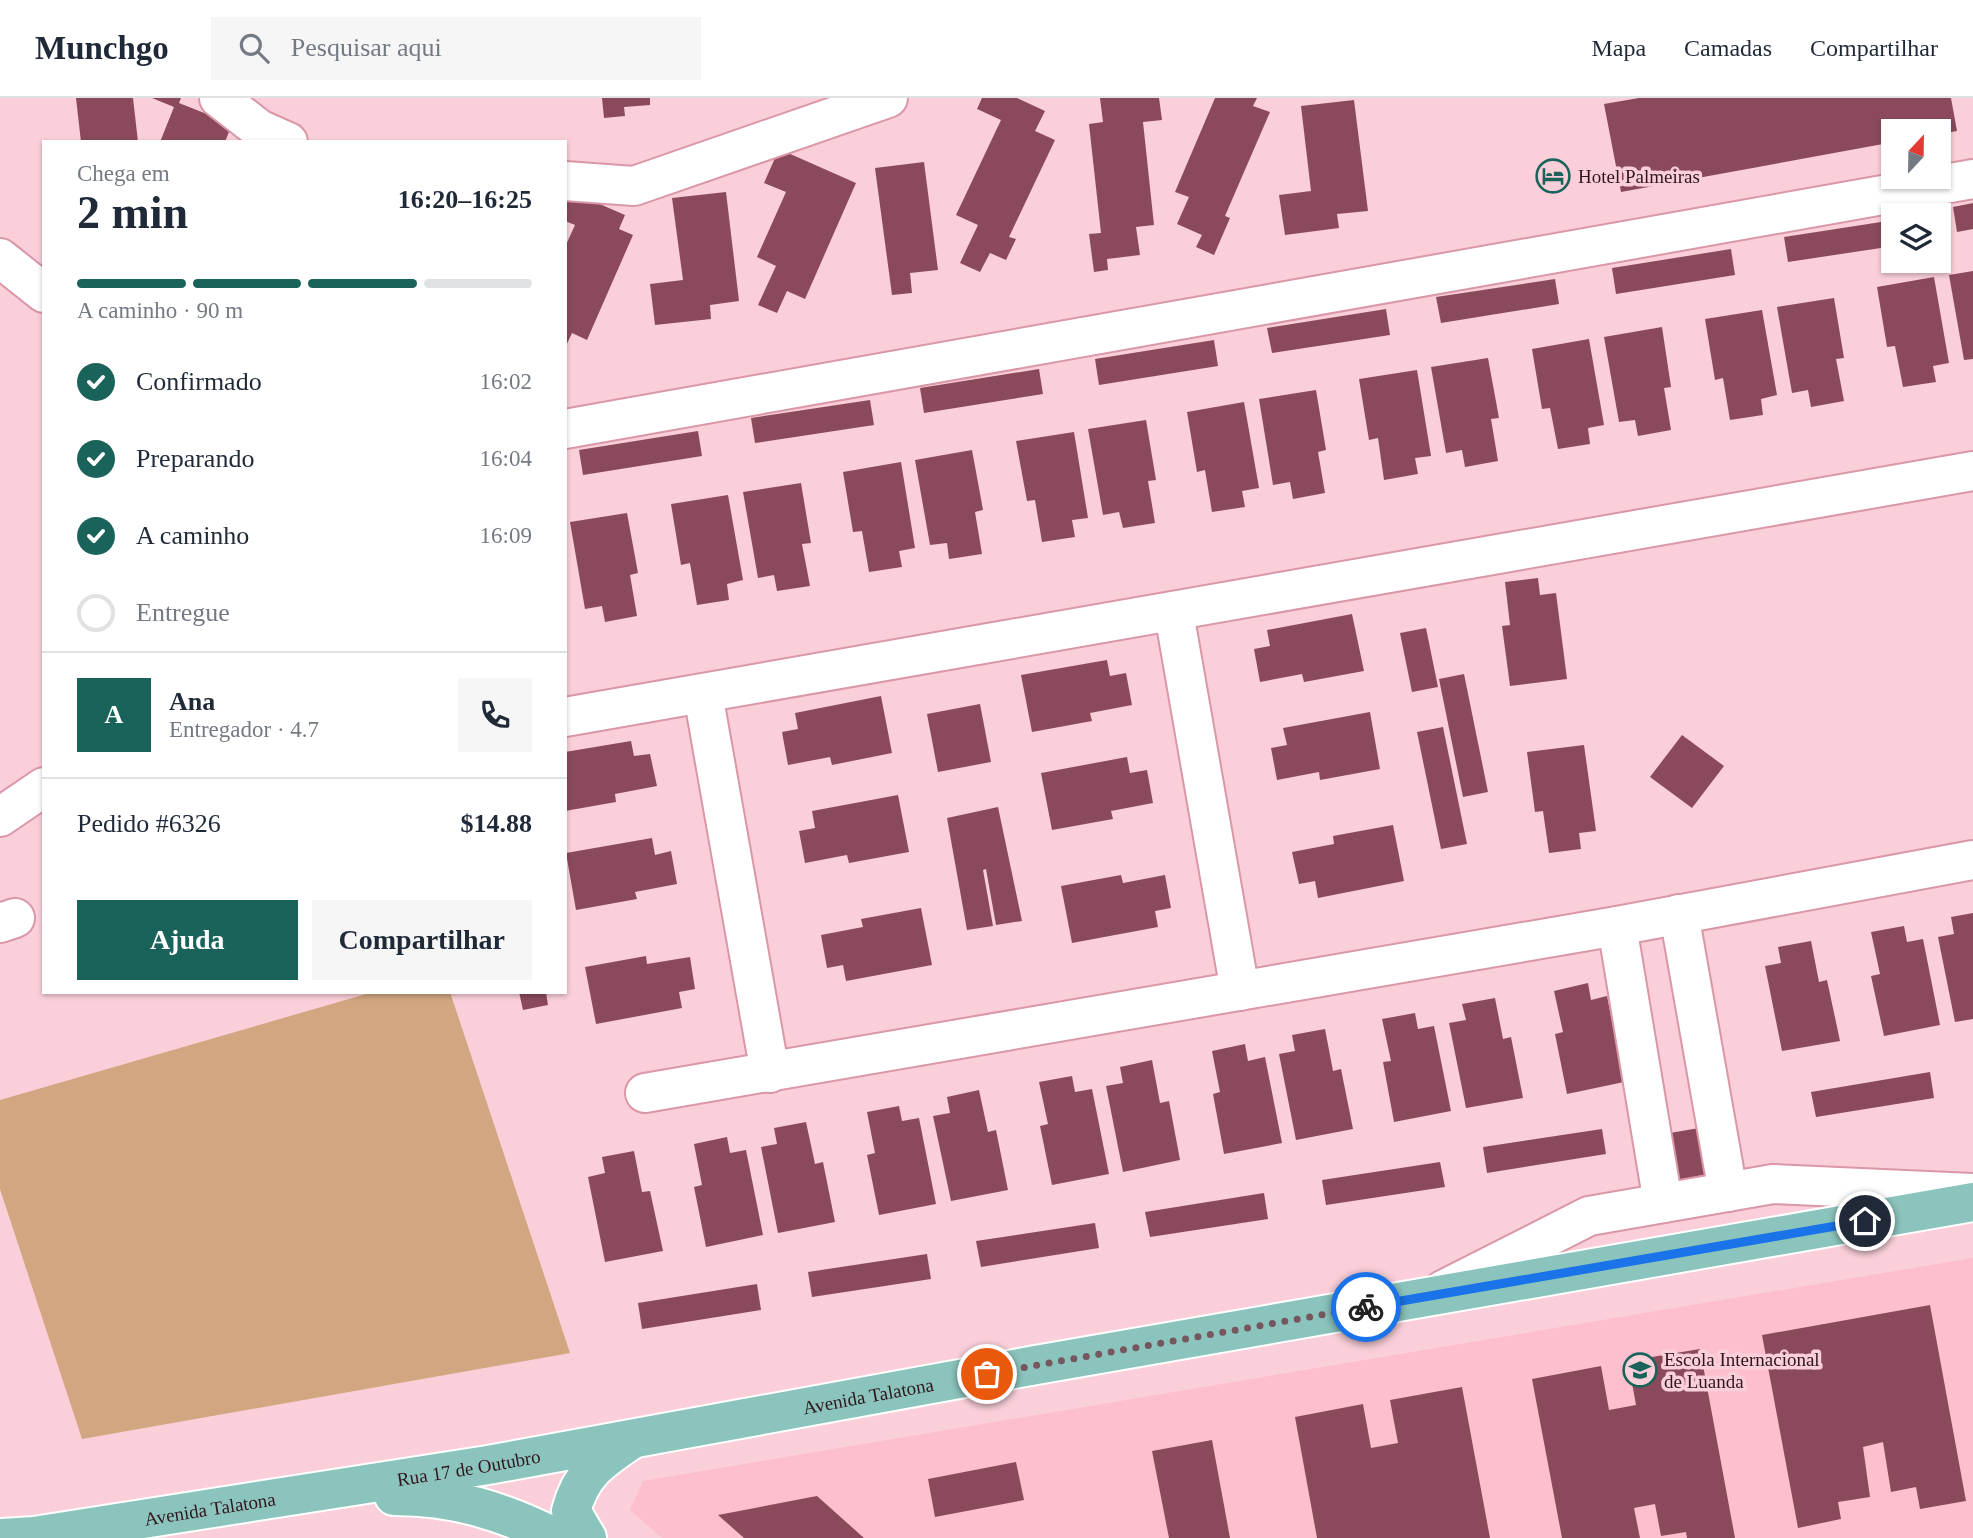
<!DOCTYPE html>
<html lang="pt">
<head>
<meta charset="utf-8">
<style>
  body { margin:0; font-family:Georgia,serif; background:#f6f6f7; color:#1f2937; height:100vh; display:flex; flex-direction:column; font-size:26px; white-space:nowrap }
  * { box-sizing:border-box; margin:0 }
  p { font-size:23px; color:#747a83 }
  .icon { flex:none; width:38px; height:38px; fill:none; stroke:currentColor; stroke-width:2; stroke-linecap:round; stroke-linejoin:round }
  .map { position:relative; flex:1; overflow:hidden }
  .drawer { position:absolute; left:42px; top:42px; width:525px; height:854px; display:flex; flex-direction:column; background:#fff; border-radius:0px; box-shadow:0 2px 5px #0004 }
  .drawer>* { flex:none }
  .needle { width:46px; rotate:22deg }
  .tools { position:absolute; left:1881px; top:21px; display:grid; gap:14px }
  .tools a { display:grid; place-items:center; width:70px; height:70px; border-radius:0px; background:#fff; box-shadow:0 2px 5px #0004; font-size:35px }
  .pin { position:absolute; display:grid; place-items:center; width:60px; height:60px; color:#fff; margin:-30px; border:4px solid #fff; border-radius:50%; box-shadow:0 2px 7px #0007 }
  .courier { position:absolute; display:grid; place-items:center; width:70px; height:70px; margin:-35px; border:5px solid #1a73e8; border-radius:50%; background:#fff; color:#222; box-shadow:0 2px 9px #0007 }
  .summary em { font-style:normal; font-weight:800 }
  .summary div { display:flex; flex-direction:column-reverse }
  .summary { display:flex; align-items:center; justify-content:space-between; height:119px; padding:0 35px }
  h1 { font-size:46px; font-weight:800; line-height:52px }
  .bar { display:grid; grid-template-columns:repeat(4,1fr); gap:10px 7px; align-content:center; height:84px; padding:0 35px }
  .bar i { height:9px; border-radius:5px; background:#e0e1e3 }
  .bar .active { background:#19635a }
  .bar p { grid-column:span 4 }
  .line { display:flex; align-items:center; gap:18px; padding:0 35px; border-top:2px solid #e0e1e3 }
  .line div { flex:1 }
  .round { display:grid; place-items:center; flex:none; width:74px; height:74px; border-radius:0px; background:#f6f6f7 }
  ol { padding:0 35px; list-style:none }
  li { display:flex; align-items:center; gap:21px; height:77px }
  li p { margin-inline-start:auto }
  li .icon { padding:7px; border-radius:50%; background:#19635a; color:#fff; stroke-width:4 }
  li:last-child { color:#747a83 }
  li i { width:38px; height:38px; border:4px solid #e0e1e3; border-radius:50% }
  .cta { display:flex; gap:14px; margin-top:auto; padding:14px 35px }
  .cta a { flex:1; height:80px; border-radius:0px; background:#19635a; color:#fff; font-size:28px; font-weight:800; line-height:80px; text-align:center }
  .cta a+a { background:#f6f6f7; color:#1f2937 }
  header { display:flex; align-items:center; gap:42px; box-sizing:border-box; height:98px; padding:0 35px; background:#fff; border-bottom:2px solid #e0e1e3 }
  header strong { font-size:33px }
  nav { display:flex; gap:38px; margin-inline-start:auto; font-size:24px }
  .search { width:490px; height:63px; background:#f6f6f7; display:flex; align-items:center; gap:18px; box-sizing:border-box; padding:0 24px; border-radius:0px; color:#747a83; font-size:26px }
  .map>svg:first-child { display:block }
  .built { fill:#fdbecd }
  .green { fill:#d1a680 }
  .building { fill:#8b4a5c }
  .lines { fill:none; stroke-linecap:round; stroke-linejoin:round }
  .minor-casing { stroke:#da97a8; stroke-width:42 }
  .major-casing { stroke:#fff; stroke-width:42 }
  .minor { stroke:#fff; stroke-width:38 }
  .major { stroke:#8bc4bc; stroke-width:38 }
  .done { stroke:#77575f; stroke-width:7; stroke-dasharray:0 12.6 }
  .route { stroke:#1a73e8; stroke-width:9 }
  .labels { text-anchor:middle; stroke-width:7; stroke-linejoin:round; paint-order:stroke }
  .poi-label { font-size:19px; fill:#30171e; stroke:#facfd9; text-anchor:start }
  .street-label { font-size:19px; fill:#30171e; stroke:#facfd9 }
</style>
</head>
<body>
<header>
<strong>Munchgo</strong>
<div class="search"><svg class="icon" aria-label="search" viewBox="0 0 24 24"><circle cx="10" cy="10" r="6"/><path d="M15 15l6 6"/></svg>Pesquisar aqui</div>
<nav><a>Mapa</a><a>Camadas</a><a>Compartilhar</a></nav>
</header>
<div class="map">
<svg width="1973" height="1440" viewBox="0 0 1973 1440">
  <rect width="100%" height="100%" fill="#facfd9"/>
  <path class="built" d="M1973 1160V1440H662L630 1412 643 1383Z"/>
  <path class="green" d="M373 894H450L570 1255 82 1341 0 1091V1002Z"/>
  <g class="building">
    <path d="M76 0H133L138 44H81Z"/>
    <path d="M152 0H181L179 5 232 26 225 44H160L174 9Z"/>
    <path d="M602 0H650V7L624 9 625 18 604 20Z"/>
    <path d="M982 0H1017L1045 13 1035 33 1055 42 1009 139 1016 141 1006 162 990 155 980 174 960 165 978 127 956 117 1001 22 977 11Z"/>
    <path d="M1100 0H1159L1162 22 1143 24 1154 127 1136 129 1140 157 1107 161 1108 172 1094 174 1089 136 1101 135 1089 26 1103 24Z"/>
    <path d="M1215 0H1257L1253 8 1270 14 1225 118 1230 120 1214 157 1196 149 1202 137 1177 126 1189 99 1175 94Z"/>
    <path d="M1639 0H1951L1957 33 1939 36V33H1894V44L1621 94 1604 6Z"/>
    <path d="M1354 2 1368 113 1337 116 1339 130 1285 137 1279 97 1311 93 1301 8Z"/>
    <path d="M779 51 856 85 805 201 787 193 777 215 758 207 776 168 757 159 786 94 764 85Z"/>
    <path d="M924 64 938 172 910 175 912 195 892 197 875 70Z"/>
    <path d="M565 91 625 117 619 131 633 137 587 242 572 235 565 250V149L575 127 565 123Z"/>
    <path d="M726 94 739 203 710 207 711 221 655 227 650 186 683 182 672 100Z"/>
    <path d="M1973 105V131L1957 134 1953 109Z"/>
    <path d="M1894 122V148L1788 164 1784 139Z"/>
    <path d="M1731 151 1735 177 1616 196 1612 170Z"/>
    <path d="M1973 173V261L1964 262 1949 177Z"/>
    <path d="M1934 179 1949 265 1933 268 1936 284 1903 289 1895 248 1887 249 1877 189Z"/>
    <path d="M1555 181 1559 206 1441 225 1436 199Z"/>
    <path d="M1834 200 1844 260 1836 261 1844 303 1811 309 1808 292 1792 295 1777 209Z"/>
    <path d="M1386 211 1390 237 1272 255 1267 230Z"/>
    <path d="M1762 212 1777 297 1761 301 1763 317 1730 322 1723 280 1715 282 1705 221Z"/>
    <path d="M1662 229 1671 289 1664 290 1671 332 1638 338 1635 322 1619 324 1604 239Z"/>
    <path d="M1589 241 1604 327 1588 330 1590 346 1558 351 1550 310 1542 311 1532 251Z"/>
    <path d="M1214 242 1218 268 1099 287 1095 261Z"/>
    <path d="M1488 260 1499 320 1491 321 1498 363 1465 369 1462 352 1446 355 1431 269Z"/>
    <path d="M1039 271 1043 296 924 315 920 290Z"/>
    <path d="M1417 272 1431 358 1415 360 1418 376 1384 382 1378 340 1369 342 1359 281Z"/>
    <path d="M1316 292 1326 352 1318 354 1325 395 1293 401 1290 384 1273 387 1259 301Z"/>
    <path d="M870 302 874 327 755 345 751 320Z"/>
    <path d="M1244 304 1259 390 1242 393 1245 409 1212 414 1205 372 1197 374 1187 314Z"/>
    <path d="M1146 322 1156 382 1148 383 1155 425 1123 430 1119 414 1103 417 1088 331Z"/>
    <path d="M698 333 702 358 583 377 579 352Z"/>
    <path d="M1074 334 1088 420 1072 422 1075 439 1042 444 1035 402 1027 403 1016 343Z"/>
    <path d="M972 352 983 412 975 414 982 456 949 461 947 445 930 447 915 362Z"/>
    <path d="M901 364 915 450 899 453 902 469 869 474 862 433 853 434 843 374Z"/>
    <path d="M801 385 811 445 802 446 810 488 777 493 774 477 758 480 743 394Z"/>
    <path d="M728 397 743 482 727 486 729 502 697 507 690 465 681 467 671 406Z"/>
    <path d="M627 415 638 475 630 477 637 518 605 524 602 508 585 511 570 424Z"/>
    <path d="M1538 480 1540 497 1556 495 1567 581 1510 588 1502 528 1510 527 1505 484Z"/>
    <path d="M1352 516 1364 573 1304 584 1302 576 1260 584 1254 551 1270 548 1267 532Z"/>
    <path d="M1426 530 1438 589 1412 594 1400 535Z"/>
    <path d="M1107 562 1110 578 1126 575 1132 607 1090 615 1092 623 1032 634 1021 577Z"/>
    <path d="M1464 576 1488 694 1463 699 1439 581Z"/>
    <path d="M881 598 892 655 832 667 830 659 788 667 782 634 798 631 795 615Z"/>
    <path d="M980 606 991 664 938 674 927 616Z"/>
    <path d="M1370 614 1380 671 1320 682 1319 674 1277 682 1271 650 1287 647 1283 630Z"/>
    <path d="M1443 629 1467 746 1441 751 1417 634Z"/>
    <path d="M1682 637 1724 668 1692 710 1650 679Z"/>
    <path d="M631 643 634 658 650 656 657 688 615 696 616 704 565 713V654Z"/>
    <path d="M1584 647 1596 733 1579 735 1581 751 1549 755 1543 713 1535 714 1527 654Z"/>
    <path d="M1127 659 1130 675 1147 672 1153 705 1111 713 1113 721 1052 732 1041 675Z"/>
    <path d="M898 697 909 754 849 765 847 757 805 765 799 733 815 730 812 713Z"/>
    <path d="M998 709 1022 823 996 827 986 771 983 772 993 828 967 832 947 720Z"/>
    <path d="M1393 727 1404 783 1318 800 1315 783 1299 786 1292 754 1334 746 1333 738Z"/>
    <path d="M652 740 655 757 671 753 677 786 635 794 637 801 576 812 566 755Z"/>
    <path d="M1121 777 1123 785 1165 777 1171 810 1155 813 1158 829 1072 845 1061 788Z"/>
    <path d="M921 810 932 867 846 883 843 867 827 870 821 837 863 829 861 821Z"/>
    <path d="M1973 815V921L1955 924 1938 839 1954 836 1951 819Z"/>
    <path d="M1904 828 1907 844 1923 841 1940 927 1884 938 1871 878 1880 876 1871 834Z"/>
    <path d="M1811 843 1819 884 1827 882 1840 943 1782 953 1765 868 1781 865 1778 849Z"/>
    <path d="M646 858 647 866 690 859 695 891 679 894 682 910 596 926 585 869Z"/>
    <path d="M1588 885 1591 902 1607 898 1624 984 1567 996 1555 936 1563 934 1554 893Z"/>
    <path d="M519 894H546L548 907 523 912Z"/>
    <path d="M1495 900 1503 941 1511 939 1523 1000 1466 1010 1449 925 1466 922 1462 906Z"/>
    <path d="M1415 915 1418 931 1434 928 1451 1013 1394 1024 1383 964 1391 963 1382 921Z"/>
    <path d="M1325 931 1333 973 1341 971 1353 1031 1296 1042 1279 956 1295 953 1292 937Z"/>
    <path d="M1245 946 1248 963 1265 959 1282 1045 1224 1056 1213 996 1220 994 1212 953Z"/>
    <path d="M1152 962 1160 1005 1169 1003 1180 1062 1123 1074 1106 988 1123 985 1120 969Z"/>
    <path d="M1930 974 1934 1000 1816 1019 1811 994Z"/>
    <path d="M1072 978 1075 994 1092 991 1109 1076 1052 1087 1040 1028 1048 1026 1039 984Z"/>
    <path d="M979 992 988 1034 996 1032 1008 1092 951 1103 933 1018 950 1015 947 999Z"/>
    <path d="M899 1008 902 1023 919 1020 936 1106 879 1117 867 1057 875 1055 867 1014Z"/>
    <path d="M806 1024 815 1066 823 1064 835 1124 778 1135 761 1049 777 1046 774 1030Z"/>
    <path d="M1699 1030 1708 1076 1679 1082 1670 1035Z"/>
    <path d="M1602 1031 1606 1056 1487 1075 1483 1049Z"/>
    <path d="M727 1039 730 1055 746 1052 763 1137 706 1149 694 1089 702 1087 694 1046Z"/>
    <path d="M634 1053 642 1094 650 1093 663 1153 605 1164 588 1079 605 1075 602 1059Z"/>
    <path d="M1440 1064 1445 1089 1326 1107 1322 1082Z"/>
    <path d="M1264 1095 1268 1121 1150 1139 1145 1114Z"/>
    <path d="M1095 1125 1099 1150 981 1169 976 1143Z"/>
    <path d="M927 1156 931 1181 812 1199 808 1174Z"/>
    <path d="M757 1186 761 1212 642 1231 638 1205Z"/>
    <path d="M1930 1207 1966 1403 1920 1411 1916 1389 1891 1394 1883 1344 1863 1349 1870 1399 1838 1404 1841 1421 1798 1430 1762 1237Z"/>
    <path d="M1700 1251 1735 1440H1687L1686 1434 1661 1438 1655 1406 1634 1410 1640 1440H1562L1532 1281 1601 1268 1609 1312 1636 1307 1628 1263Z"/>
    <path d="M1462 1289 1490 1440H1317L1295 1319 1363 1306 1371 1350 1398 1345 1390 1302Z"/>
    <path d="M1212 1342 1230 1440H1169L1152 1353Z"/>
    <path d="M1016 1364 1024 1402 935 1419 928 1381Z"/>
    <path d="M817 1398 864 1440H744L718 1417Z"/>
  </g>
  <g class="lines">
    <defs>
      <g id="minor">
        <path d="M219 0 259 31 288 44"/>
        <path d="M565 83 634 88 888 0"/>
        <path d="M0 160 44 195"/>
        <path d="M565 331 1973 81"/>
        <path d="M1174 515 1240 893"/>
        <path d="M703 596 770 975"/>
        <path d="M565 619 1973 373"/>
        <path d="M0 719 44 689"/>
        <path d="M1679 816 1728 1094"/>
        <path d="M0 825 15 820"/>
        <path d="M1617 828 1663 1105"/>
        <path d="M645 995 1617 828 1973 762"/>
        <path d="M1443 1192 1589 1118 1773 1086 1973 1095"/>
      </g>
      <g id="major">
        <path d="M394 1398C454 1398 503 1413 556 1440"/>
        <path id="s1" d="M2 1440 34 1438 488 1367 1036 1267 1973 1104"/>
        <path d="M587 1440 571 1413C581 1375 600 1363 631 1342"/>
      </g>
    </defs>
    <use href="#minor" class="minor-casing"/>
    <use href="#major" class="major-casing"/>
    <use href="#minor" class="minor"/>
    <use href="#major" class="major"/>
  </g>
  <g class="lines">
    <path class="done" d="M987 1276 1366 1209"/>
    <path class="route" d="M1366 1209 1865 1123"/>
  </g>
  <defs>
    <symbol id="hotel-ring" viewBox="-11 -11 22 22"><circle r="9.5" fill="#facfd9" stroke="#19635a" stroke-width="1.5"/><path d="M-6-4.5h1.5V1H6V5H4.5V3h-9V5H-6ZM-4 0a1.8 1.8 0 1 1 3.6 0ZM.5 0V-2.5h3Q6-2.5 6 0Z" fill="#19635a"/></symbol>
    <symbol id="school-ring" viewBox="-11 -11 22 22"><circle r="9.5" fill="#facfd9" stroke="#19635a" stroke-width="1.5"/><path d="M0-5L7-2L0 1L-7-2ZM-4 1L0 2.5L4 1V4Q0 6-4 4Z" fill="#19635a"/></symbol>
  </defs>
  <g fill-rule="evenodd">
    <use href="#hotel-ring" x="1534" y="59" width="38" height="38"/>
    <use href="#school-ring" x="1621" y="1253" width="38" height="38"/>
  </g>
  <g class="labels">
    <g class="poi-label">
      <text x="1578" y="85">Hotel Palmeiras</text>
      <text x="1664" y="1268">Escola Internacional<tspan x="1664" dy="22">de Luanda</tspan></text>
    </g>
    <g class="street-label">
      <text dy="7" stroke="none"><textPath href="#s1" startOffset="878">Avenida Talatona</textPath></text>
      <text dy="7" stroke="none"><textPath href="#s1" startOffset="472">Rua 17 de Outubro</textPath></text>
      <text dy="7" stroke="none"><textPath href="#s1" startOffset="210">Avenida Talatona</textPath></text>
    </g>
  </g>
</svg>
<div class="tools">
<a><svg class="needle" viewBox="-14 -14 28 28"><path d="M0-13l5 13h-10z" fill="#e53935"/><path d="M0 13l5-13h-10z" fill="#747a83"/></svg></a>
<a><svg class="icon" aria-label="layers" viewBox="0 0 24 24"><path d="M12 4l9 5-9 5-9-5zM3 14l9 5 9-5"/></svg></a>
</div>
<div class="pin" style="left:987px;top:1276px;background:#ea580c"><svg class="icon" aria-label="bag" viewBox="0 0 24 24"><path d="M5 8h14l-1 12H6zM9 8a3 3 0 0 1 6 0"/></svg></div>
<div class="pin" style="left:1865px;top:1123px;background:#1f2937"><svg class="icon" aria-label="home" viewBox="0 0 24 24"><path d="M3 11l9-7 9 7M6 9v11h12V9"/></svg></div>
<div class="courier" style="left:1366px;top:1209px"><svg class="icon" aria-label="bike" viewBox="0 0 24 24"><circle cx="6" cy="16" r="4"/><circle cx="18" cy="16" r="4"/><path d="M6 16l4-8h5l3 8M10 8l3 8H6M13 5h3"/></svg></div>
<section class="drawer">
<div class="summary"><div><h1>2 min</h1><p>Chega em</p></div><em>16:20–16:25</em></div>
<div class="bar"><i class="active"></i><i class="active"></i><i class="active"></i><i></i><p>A caminho · 90 m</p></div>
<ol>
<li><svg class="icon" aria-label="check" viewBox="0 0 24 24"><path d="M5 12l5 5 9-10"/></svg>Confirmado<p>16:02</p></li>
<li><svg class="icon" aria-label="check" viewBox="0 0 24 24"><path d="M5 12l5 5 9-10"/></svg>Preparando<p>16:04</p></li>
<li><svg class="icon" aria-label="check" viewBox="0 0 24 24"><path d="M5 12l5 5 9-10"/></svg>A caminho<p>16:09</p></li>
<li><i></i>Entregue</li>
</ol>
<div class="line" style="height:126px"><b class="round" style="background:#19635a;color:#fff">A</b><div><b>Ana</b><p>Entregador · 4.7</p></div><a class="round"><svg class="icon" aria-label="phone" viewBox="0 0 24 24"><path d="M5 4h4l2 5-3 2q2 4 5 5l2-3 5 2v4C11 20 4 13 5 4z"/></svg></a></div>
<div class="line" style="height:91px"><div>Pedido #6326</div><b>$14.88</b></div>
<div class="cta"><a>Ajuda</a><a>Compartilhar</a></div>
</section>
</div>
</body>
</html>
